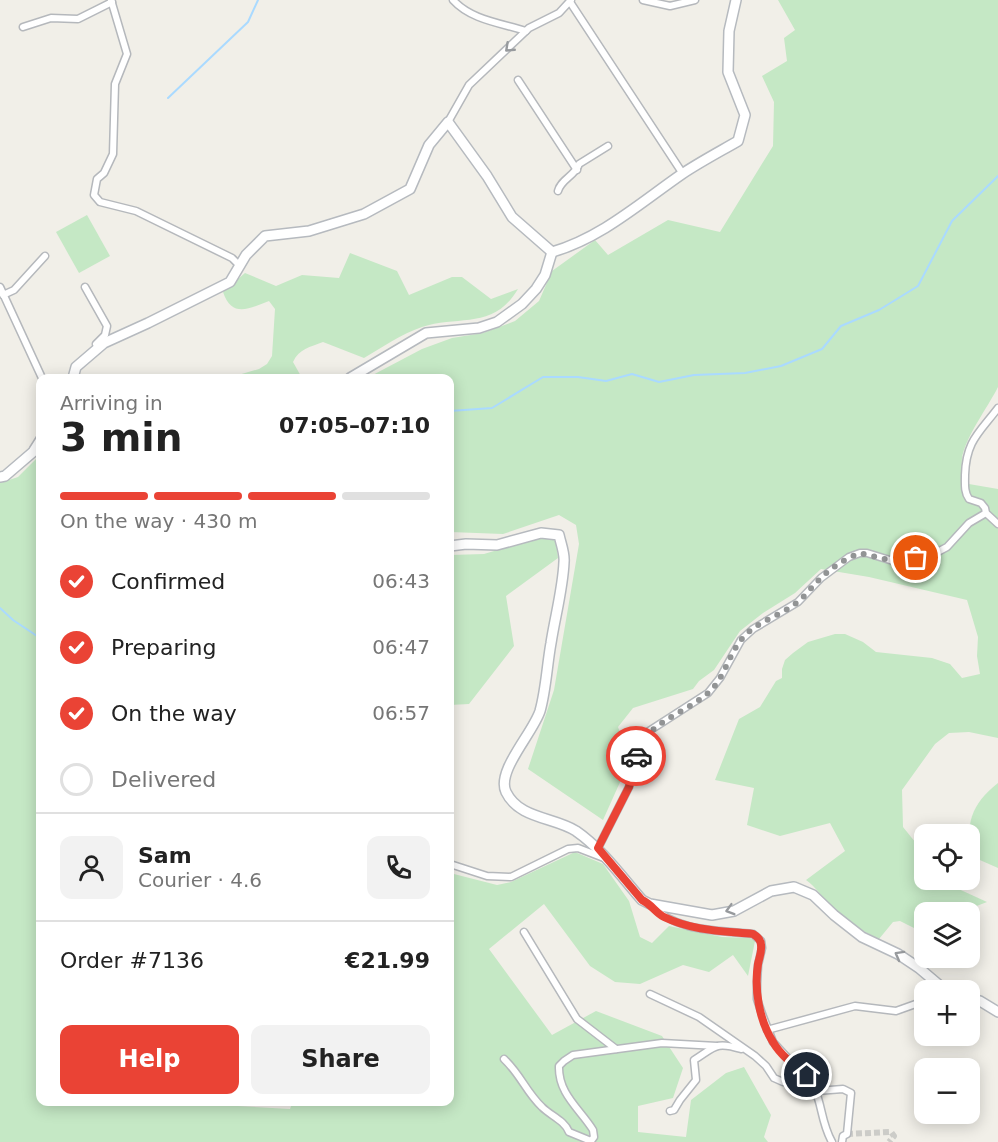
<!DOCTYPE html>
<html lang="en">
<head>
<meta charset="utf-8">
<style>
  body { margin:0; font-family:"DejaVu Sans",sans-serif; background:#f2f2f2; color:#222; height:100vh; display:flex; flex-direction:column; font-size:22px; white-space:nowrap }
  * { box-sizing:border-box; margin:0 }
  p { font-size:20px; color:#767676 }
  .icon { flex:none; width:33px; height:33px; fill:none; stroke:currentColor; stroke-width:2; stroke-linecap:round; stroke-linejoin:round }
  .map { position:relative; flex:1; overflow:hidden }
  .panel { position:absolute; left:36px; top:374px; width:418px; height:732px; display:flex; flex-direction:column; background:#fff; border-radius:12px; box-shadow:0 3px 15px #0003 }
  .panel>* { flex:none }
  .controls { position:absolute; left:914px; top:824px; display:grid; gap:12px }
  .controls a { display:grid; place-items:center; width:66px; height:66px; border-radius:12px; background:#fff; box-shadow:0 3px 15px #0003; font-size:30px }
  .pin { position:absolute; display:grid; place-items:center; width:51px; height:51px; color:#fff; margin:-26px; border:3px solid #fff; border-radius:50%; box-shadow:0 2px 6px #0007 }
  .courier { position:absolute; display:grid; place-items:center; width:60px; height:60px; margin:-30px; border:4px solid #ea4335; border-radius:50%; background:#fff; color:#222; box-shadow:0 2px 8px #0007 }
  .headline em { font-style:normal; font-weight:700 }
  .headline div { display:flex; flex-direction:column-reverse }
  .headline { display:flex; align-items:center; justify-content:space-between; height:102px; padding:0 24px }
  h1 { font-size:39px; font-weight:700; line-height:45px }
  .bar { display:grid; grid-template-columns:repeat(4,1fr); gap:9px 6px; align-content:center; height:72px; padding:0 24px }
  .bar i { height:8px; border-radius:4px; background:#e0e0e0 }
  .bar .on { background:#ea4335 }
  .bar p { grid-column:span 4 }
  .line { display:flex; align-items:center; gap:15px; padding:0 24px; border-top:2px solid #e0e0e0 }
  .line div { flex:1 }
  .round { display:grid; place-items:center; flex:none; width:63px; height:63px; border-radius:12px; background:#f2f2f2 }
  ol { padding:0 24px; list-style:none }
  li { display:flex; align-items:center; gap:18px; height:66px }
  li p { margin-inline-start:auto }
  li .icon { padding:6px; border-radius:50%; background:#ea4335; color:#fff; stroke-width:4 }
  li:last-child { color:#767676 }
  li i { width:33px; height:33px; border:3px solid #e0e0e0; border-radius:50% }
  .action { display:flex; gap:12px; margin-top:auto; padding:12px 24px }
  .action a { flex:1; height:69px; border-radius:12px; background:#ea4335; color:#fff; font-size:24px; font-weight:700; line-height:69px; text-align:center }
  .action a+a { background:#f2f2f2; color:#222 }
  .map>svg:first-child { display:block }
  .green { fill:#c5e8c5 }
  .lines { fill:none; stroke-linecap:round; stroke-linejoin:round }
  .stream { stroke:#aadaff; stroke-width:2 }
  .street-tunnel { stroke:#ccccc8; stroke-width:6; stroke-dasharray:6 3; stroke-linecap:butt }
  .street-casing { stroke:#b5b8bc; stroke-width:9 }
  .secondary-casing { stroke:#b6babf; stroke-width:12 }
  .street { stroke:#fff; stroke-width:6 }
  .secondary { stroke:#fff; stroke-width:9 }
  .oneway { stroke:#979a9d }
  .done { stroke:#929495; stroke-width:6; stroke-dasharray:0 10.8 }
  .route { stroke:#ea4335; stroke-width:8 }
</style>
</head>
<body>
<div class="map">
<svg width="998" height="1142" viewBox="0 0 998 1142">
  <rect width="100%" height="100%" fill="#f1efe8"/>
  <g class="green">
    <path d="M778 0H998V387C988 407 964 439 962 459 961 467 963 475 963 483L998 489V738L969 732 949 733 935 744 902 790 903 827 924 853V879H946L952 886 987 902 961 912H924V925L914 928 900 921 893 922 879 939C861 931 844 919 830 905 822 897 816 887 806 880L845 851 830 823 780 836 747 825 754 788 715 780 739 719 760 707 776 681 782 678V669L785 660 793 653 808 642 835 634H845L863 642 876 652 932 658 950 664 962 678 980 674 977 656 978 637 967 600 869 577 821 569 795 593 763 613 740 631 714 670 699 681 693 689 633 708 618 727 630 760 603 820 528 769 554 690 579 544 576 525 559 515 503 534 450 532V378H367L422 349 452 338 483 333 515 321 539 301 552 271 595 240 608 255 668 220 720 232 773 146 774 102 762 76 787 61 784 38 795 30Z"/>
    <path d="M87 215 110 256 79 273 56 232Z"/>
    <path d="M350 253 397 271 409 295 452 277H462L491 299 518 289C494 330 459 315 422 327 401 334 383 347 364 358L323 342C310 347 299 349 293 362L302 378H228L259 369 267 364 272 356 275 309 269 301C250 308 232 319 223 292L245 273 276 286 302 275 339 278Z"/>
    <path d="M40 455V1101H237L238 1106 290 1109 293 1101H450V873L497 885 511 882 575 852 603 864 629 901 640 937 652 943 669 926 722 937 750 938 755 941 748 976 733 955 709 972 683 965 640 984 615 982 590 966 544 904 489 949 552 1035 596 1011 662 1036 683 1068 673 1098 638 1106V1132L686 1137 691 1100 726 1073 744 1067 771 1115 764 1137 768 1142H0V483L18 477Z"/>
    <path d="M538 538 556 540 558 558 506 596 514 646 469 704 450 705V555L484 554Z"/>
    <path d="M998 783V868L973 857C964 826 971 804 998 783Z"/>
  </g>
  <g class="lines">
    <g class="stream">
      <path d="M168 98 248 22 258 0"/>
      <path d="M450 411 492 408 543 377H578L606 381 632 374 659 382 694 375 745 373 781 366 822 349 841 326 879 310 918 286 952 221 998 176"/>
      <path d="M0 608 13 620 40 638"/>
    </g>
    <path class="street-tunnel" d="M847 1134 891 1132 894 1136 889 1142"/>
    <defs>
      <g id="street">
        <path d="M111 0 127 54 115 84 113 154 104 173 97 179 94 195 100 202 136 211 232 258 240 266"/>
        <path d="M453 0C471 20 501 23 526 31"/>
        <path d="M643 0 670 6 695 0"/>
        <path d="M570 2 683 174"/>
        <path d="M23 27 51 18 78 19 112 2"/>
        <path d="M518 80 577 170"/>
        <path d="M448 122 469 85 529 28 559 13 571 0"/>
        <path d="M558 191C561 179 575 176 579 164L608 146"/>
        <path d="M0 287 42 378"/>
        <path d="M85 287 107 326 105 335 96 344"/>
        <path d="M3 295 14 290 45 256"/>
        <path d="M998 408C979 433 966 441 965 475 965 484 964 492 969 499L981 503 985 508 986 513 998 524"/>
        <path d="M33 449 40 438"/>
        <path d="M598 848 629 787 641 742 649 731 708 693 720 678 741 640 753 629 798 602 821 578 849 557 860 553H867L893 561 930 556 947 547 969 523 986 513"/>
        <path d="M450 864 487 876 511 877 568 849 578 848 604 858"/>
        <path d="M650 904C677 933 717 930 753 934L761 941 762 948 758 965 757 983V999L762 1014 773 1042 796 1067 793 1079 783 1082 774 1078 766 1066 755 1056 699 1017 650 994"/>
        <path d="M524 932 577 1019 616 1049"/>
        <path d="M767 1030 855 1006 896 1011 924 1001"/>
        <path d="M504 1059C521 1075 526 1092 542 1107 551 1116 564 1120 569 1132L591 1141 594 1137 593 1130C580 1109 558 1094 559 1066L564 1061 573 1055 662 1043 717 1046"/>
        <path d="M796 1067C826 1090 816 1113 832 1142"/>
        <path d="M817 1091 843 1089 851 1093 847 1134 843 1136 842 1142"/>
        <path d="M670 1111 674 1110 680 1100 696 1080 694 1060C715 1047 715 1041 741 1049"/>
      </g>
      <g id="secondary">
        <path d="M552 252C601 238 640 203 682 174 700 162 719 152 738 141L745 115 728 72 729 31 736 0"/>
        <path d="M73 378 76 367 104 343 148 323 230 282 246 255 265 236 309 231 364 214 410 189 429 145 448 122 487 176 512 217 552 252"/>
        <path d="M350 378 426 333 479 328 497 322 522 304 536 289 545 275 552 252"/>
        <path d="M0 477 5 476 40 446"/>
        <path d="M450 546 466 544 497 545 541 533 559 535C561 544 565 554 564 562 563 588 555 617 551 643 547 665 546 690 540 711 533 733 496 771 506 792 519 819 554 817 576 831 602 849 621 876 642 900L650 904 712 915 734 911 771 891 794 887 813 895 834 915 862 937 898 954 919 968 945 990"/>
        <path d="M969 998 980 1001 998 1012"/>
      </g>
    </defs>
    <use href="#street" class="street-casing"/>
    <use href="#secondary" class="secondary-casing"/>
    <use href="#street" class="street"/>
    <use href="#secondary" class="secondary"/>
  </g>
  <defs><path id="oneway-chevron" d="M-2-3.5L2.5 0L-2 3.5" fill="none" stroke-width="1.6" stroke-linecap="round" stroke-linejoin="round" transform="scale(1.5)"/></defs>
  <g class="oneway">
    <use href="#oneway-chevron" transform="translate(509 48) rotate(137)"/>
    <use href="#oneway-chevron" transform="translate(730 910) rotate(164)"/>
    <use href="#oneway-chevron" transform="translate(899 955) rotate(-151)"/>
  </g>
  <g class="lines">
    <path class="done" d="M636 756C645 723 682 715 707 694 724 680 728 656 741 640 755 622 778 617 795 604 805 597 812 586 821 578 832 567 845 559 860 553L893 561 916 558"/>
    <path class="route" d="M636 756 629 787 598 848 642 900C651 904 656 913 664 917 693 931 723 931 753 934 758 937 761 940 761 945 762 952 759 958 758 964 754 989 759 1020 773 1042 781 1056 795 1066 807 1075"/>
  </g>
</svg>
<div class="controls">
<a><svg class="icon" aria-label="locate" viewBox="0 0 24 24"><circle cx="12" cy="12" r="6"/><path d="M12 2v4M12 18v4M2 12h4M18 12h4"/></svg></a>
<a><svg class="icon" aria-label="layers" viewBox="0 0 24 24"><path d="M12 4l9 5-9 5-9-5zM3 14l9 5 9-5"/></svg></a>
<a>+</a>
<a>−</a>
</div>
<div class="pin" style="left:916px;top:558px;background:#ea580c"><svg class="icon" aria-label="bag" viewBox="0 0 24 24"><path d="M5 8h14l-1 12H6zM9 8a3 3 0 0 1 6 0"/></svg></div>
<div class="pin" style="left:807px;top:1075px;background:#1f2937"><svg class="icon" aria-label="home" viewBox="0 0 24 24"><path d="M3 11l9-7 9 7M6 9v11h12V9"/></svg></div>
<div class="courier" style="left:636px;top:756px"><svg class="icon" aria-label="car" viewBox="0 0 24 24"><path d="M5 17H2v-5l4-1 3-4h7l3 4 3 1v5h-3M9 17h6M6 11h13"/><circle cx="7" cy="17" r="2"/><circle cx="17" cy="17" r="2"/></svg></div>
<section class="panel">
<div class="headline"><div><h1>3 min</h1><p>Arriving in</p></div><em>07:05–07:10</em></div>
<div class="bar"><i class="on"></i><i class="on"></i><i class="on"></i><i></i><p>On the way · 430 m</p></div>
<ol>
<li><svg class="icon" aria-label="check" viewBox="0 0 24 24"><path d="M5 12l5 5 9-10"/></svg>Confirmed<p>06:43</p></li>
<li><svg class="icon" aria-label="check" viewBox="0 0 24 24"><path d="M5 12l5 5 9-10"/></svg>Preparing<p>06:47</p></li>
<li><svg class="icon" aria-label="check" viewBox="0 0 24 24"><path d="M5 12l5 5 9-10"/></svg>On the way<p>06:57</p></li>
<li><i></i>Delivered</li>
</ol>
<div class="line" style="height:108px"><a class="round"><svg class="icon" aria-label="person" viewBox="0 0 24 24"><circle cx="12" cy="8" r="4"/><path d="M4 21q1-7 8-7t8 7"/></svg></a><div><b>Sam</b><p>Courier · 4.6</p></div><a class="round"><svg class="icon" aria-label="phone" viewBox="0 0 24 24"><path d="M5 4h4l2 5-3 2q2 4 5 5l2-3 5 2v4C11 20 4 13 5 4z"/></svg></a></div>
<div class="line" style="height:78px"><div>Order #7136</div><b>€21.99</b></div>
<div class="action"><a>Help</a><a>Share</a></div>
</section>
</div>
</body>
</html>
